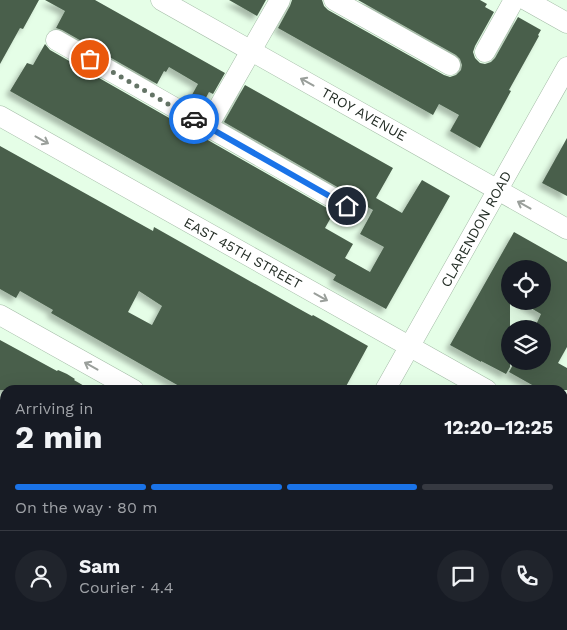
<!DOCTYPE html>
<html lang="en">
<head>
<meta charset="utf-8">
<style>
  body { margin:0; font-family:"Work Sans",sans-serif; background:#20242c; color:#f1f3f6; height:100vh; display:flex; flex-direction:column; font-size:19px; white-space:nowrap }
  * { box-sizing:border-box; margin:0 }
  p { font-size:16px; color:#9ea1a6 }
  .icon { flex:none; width:28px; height:28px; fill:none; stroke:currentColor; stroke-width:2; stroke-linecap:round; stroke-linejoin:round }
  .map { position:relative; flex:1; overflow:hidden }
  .panel { position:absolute; left:0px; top:385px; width:568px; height:245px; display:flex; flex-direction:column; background:#171b24; border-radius:15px 15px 0 0; box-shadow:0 5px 20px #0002 }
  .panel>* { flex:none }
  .tools { position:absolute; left:501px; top:260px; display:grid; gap:10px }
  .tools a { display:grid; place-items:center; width:50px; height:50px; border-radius:50%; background:#171b24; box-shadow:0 5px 20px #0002; font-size:25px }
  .pin { position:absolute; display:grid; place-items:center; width:42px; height:42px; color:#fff; margin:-21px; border:2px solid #fff; border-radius:50%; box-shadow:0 1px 5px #0007 }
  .courier { position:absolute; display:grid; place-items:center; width:50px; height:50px; margin:-25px; border:4px solid #1a73e8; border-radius:50%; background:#fff; color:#222; box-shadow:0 1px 6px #0007 }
  .head em { font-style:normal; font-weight:700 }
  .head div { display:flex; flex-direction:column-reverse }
  .head { display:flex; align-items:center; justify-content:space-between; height:85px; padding:0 15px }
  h1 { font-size:32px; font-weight:700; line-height:38px }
  .bar { display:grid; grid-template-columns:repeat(4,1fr); gap:8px 5px; align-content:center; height:60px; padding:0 15px }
  .bar i { height:6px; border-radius:4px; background:#363941 }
  .bar .on { background:#1a73e8 }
  .bar p { grid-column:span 4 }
  .line { display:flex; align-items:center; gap:12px; padding:0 15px; border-top:1px solid #363941 }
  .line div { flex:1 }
  .round { display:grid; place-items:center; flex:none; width:52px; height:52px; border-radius:26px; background:#20242c }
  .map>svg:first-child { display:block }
  .green { fill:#bdedc3 }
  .building { fill:#4a5f4c; fill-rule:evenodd; filter:url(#shadow) }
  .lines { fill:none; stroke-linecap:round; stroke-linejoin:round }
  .minor-casing { stroke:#a4bca7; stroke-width:21 }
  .minor { stroke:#fff; stroke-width:20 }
  .oneway { stroke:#9a9f9b }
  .done { stroke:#647466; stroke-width:5; stroke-dasharray:0 9 }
  .route { stroke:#1a73e8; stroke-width:6 }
  .labels { text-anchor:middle; stroke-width:5; stroke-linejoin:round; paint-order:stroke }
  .street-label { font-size:14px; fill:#1f2921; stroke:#fff }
</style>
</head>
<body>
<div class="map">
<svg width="567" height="630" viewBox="0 0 567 630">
  <defs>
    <filter id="shadow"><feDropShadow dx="-4.5" dy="4.5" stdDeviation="2.5" flood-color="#0004"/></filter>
  </defs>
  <rect width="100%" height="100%" fill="#e5fee7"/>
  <path class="green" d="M567 547V630H524L526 625H562L563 554Z"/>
  <g class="building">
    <path d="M0 0H39L23 29 20 28 0 64Z"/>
    <path d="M45 0H95L225 73 213 94 209 92 200 109 188 102 198 84 169 67 166 72 164 71 157 84 62 30 56 28 65 11Z"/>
    <path d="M229 0H266L257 16Z"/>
    <path d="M292 0H322L324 6 328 10 444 75 450 77 456 75 461 70 462 65 460 59 456 55 358 0H480L487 4 485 7 494 12 475 46 473 52 475 58 480 63 485 64 491 62 495 58 518 17 541 30 538 35 539 36 509 90 511 91 480 148 450 131 459 115 439 104 433 115 278 28 290 6Z"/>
    <path d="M45 44 50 50 334 212 325 228 353 244 345 258 370 272 384 247 360 234 373 210 357 201 353 196 224 122 245 85 393 168 376 198 402 213 422 180 450 196 386 309 333 280 336 275 10 91 27 63 33 65Z"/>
    <path d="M567 138V196L542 183Z"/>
    <path d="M0 146 153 231 154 227 294 306 312 316 313 315 368 346 344 390H186L51 313 53 310 20 291 16 298 0 289ZM139 291 162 306 152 325 128 312Z"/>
    <path d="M514 232 567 262V347L558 363 567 368V390H541L509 372 515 361H542V329H534L541 314 519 301H542V285L547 277 542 275V269H510V367L506 374 481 361V362L450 345Z"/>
    <path d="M0 340 57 371 58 370 67 374 75 379 74 380 91 390H0Z"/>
  </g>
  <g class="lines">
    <defs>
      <g id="minor">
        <path d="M161 0 567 229"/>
        <path d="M334 0 450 65"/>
        <path d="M526 0 567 23"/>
        <path d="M56 40 347 206"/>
        <path d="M485 52 514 0"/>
        <path d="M0 116 487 390"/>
        <path d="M208 126 280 0"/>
        <path d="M0 315 134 390"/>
        <path d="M385 390 567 67"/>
        <path d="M562 432 567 434"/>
        <path d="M562 520 567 512"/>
        <path d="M0 521 5 524"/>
        <path d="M184 625 193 630"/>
        <path d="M250 630 253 625"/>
        <path d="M504 630 506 625"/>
      </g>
    </defs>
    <use href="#minor" class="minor-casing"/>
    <use href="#minor" class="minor"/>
  </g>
  <defs><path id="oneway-shaft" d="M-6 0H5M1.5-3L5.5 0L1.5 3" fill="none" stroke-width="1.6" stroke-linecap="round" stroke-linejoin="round" transform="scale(1.25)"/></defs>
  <g class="oneway">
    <use href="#oneway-shaft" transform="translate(307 82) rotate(-151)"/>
    <use href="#oneway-shaft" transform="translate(42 140) rotate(29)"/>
    <use href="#oneway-shaft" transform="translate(524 205) rotate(-151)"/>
    <use href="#oneway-shaft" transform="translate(321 297) rotate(29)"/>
    <use href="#oneway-shaft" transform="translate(91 366) rotate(-151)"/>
  </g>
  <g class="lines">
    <path class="done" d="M90 59 194 119"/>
    <path class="route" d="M194 119 347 206"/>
  </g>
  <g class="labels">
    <g class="street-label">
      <text transform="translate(364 114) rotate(29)" y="5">TROY AVENUE</text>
      <text transform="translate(476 229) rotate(-61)" y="5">CLARENDON ROAD</text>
      <text transform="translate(243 253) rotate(29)" y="5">EAST 45TH STREET</text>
    </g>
  </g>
</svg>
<div class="tools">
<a><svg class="icon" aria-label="locate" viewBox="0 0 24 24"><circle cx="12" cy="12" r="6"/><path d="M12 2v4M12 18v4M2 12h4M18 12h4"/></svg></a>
<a><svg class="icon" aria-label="layers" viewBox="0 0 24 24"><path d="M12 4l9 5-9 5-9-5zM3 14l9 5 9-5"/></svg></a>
</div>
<div class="pin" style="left:90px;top:59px;background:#ea580c"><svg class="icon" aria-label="bag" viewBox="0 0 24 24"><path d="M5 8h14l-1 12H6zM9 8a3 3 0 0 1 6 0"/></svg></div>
<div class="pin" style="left:347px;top:206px;background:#1f2937"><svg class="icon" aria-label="home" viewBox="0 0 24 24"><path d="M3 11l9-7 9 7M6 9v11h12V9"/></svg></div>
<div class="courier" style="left:194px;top:119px"><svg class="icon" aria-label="car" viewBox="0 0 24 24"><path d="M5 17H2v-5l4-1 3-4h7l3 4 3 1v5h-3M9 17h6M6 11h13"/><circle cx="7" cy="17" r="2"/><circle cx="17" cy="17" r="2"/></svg></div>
<section class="panel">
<div class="head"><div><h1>2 min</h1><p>Arriving in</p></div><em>12:20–12:25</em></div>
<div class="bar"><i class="on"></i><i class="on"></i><i class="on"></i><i></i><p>On the way · 80 m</p></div>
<div class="line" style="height:90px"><a class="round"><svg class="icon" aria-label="person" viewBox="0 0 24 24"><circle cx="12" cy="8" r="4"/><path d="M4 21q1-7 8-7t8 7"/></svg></a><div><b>Sam</b><p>Courier · 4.4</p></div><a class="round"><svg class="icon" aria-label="chat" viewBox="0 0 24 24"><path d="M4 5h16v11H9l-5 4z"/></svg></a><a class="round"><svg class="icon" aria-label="phone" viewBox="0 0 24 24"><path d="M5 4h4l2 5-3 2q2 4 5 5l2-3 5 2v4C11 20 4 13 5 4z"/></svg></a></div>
</section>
</div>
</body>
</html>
